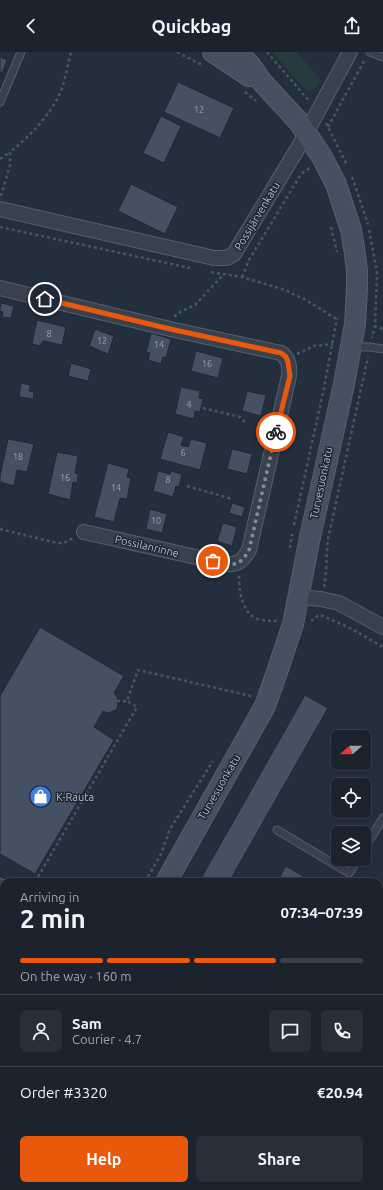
<!DOCTYPE html>
<html lang="en">
<head>
<meta charset="utf-8">
<style>
  body { margin:0; font-family:Ubuntu,sans-serif; background:#282f3a; color:#f1f3f6; height:100vh; display:flex; flex-direction:column; font-size:15px; white-space:nowrap }
  * { box-sizing:border-box; margin:0 }
  p { font-size:13px; color:#a0a4aa }
  .icon { flex:none; width:22px; height:22px; fill:none; stroke:currentColor; stroke-width:2; stroke-linecap:round; stroke-linejoin:round }
  .map { position:relative; flex:1; overflow:hidden }
  .panel { position:absolute; left:0px; top:826px; width:383px; height:312px; display:flex; flex-direction:column; background:#1b232e; border-radius:12px 12px 0 0; box-shadow:0 2px 6px #0003,0 0 0 1px #39404a }
  .panel>* { flex:none }
  .needle { width:26px; rotate:250deg }
  .tools { position:absolute; left:331px; top:678px; display:grid; gap:8px }
  .tools a { display:grid; place-items:center; width:40px; height:40px; border-radius:6px; background:#1b232e; box-shadow:0 2px 6px #0003,0 0 0 1px #39404a; font-size:20px }
  .pin { position:absolute; display:grid; place-items:center; width:34px; height:34px; color:#fff; margin:-17px; border:2px solid #fff; border-radius:50%; box-shadow:0 1px 4px #0007 }
  .courier { position:absolute; display:grid; place-items:center; width:40px; height:40px; margin:-20px; border:3px solid #ea580c; border-radius:50%; background:#fff; color:#222; box-shadow:0 1px 5px #0007 }
  .overview em { font-style:normal; font-weight:600 }
  .overview div { display:flex; flex-direction:column-reverse }
  .overview { display:flex; align-items:center; justify-content:space-between; height:68px; padding:0 20px }
  h1 { font-size:26px; font-weight:600; line-height:30px }
  .bar { display:grid; grid-template-columns:repeat(4,1fr); gap:6px 4px; align-content:center; height:48px; padding:0 20px }
  .bar i { height:5px; border-radius:3px; background:#39404a }
  .bar .on { background:#ea580c }
  .bar p { grid-column:span 4 }
  .line { display:flex; align-items:center; gap:10px; padding:0 20px; border-top:1px solid #39404a }
  .line div { flex:1 }
  .round { display:grid; place-items:center; flex:none; width:42px; height:42px; border-radius:6px; background:#282f3a }
  .button { display:flex; gap:8px; margin-top:auto; padding:8px 20px }
  .button a { flex:1; height:46px; border-radius:6px; background:#ea580c; color:#fff; font-size:16px; font-weight:600; line-height:46px; text-align:center }
  .button a+a { background:#282f3a; color:#f1f3f6 }
  header { display:flex; justify-content:space-between; align-items:center; height:52px; padding:0 20px; background:#1b232e; font-size:18px; font-weight:600 }
  .map>svg:first-child { display:block }
  .green { fill:#263c3f }
  .building { fill:#455162; stroke:#1f2835 }
  .lines { fill:none; stroke-linecap:round; stroke-linejoin:round }
  .service-casing { stroke:#565f6c; stroke-width:9 }
  .minor-casing { stroke:#565f6c; stroke-width:16 }
  .secondary-casing { stroke:#565f6c; stroke-width:22 }
  .path { stroke:#44595c; stroke-width:2.5; stroke-dasharray:3 3; stroke-linecap:butt }
  .service { stroke:#38414e; stroke-width:7 }
  .minor { stroke:#38414e; stroke-width:14 }
  .secondary { stroke:#465061; stroke-width:20 }
  .done { stroke:#828b98; stroke-width:4; stroke-dasharray:0 7.2 }
  .route { stroke:#ea580c; stroke-width:5 }
  .labels { text-anchor:middle; stroke-width:3; stroke-linejoin:round; paint-order:stroke }
  .number-label { font-size:9px; fill:#98a1af }
  .street-label { font-size:11px; fill:#b4bcc9; stroke:#1d2633 }
  .poi-label { font-size:11px; fill:#b4bcc9; stroke:#1d2633; text-anchor:start }
</style>
</head>
<body>
<header><svg class="icon" aria-label="back" viewBox="0 0 24 24"><path d="M15 5l-7 7 7 7"/></svg>Quickbag<svg class="icon" aria-label="share" viewBox="0 0 24 24"><path d="M12 15V3M7 8l5-5 5 5M5 13v7h14v-7"/></svg></header>
<div class="map">
<svg width="383" height="1138" viewBox="0 0 383 1138">
  <rect width="100%" height="100%" fill="#242f3e"/>
  <path class="green" d="M272 0H296L321 28C317 34 315 38 307 39L304 36 283 12Z"/>
  <g class="building">
    <path d="M0 5 7 8 2 21 0 20Z"/>
    <path d="M178 30 234 56 220 86 164 60Z"/>
    <path d="M161 64 181 74 164 111 143 101Z"/>
    <path d="M131 132 178 155 165 182 118 159Z"/>
    <path d="M1 251 14 254 11 266 2 265 3 260 0 259Z"/>
    <path d="M37 268 66 275 62 293 44 289 42 290 40 294 32 292Z"/>
    <path d="M95 277 114 284 108 302 89 294Z"/>
    <path d="M151 281 171 287 166 306 163 305 161 312 148 308 150 301 146 300Z"/>
    <path d="M196 299 223 306 218 326 191 319Z"/>
    <path d="M71 311 91 317 88 329 68 324Z"/>
    <path d="M21 331 30 333 29 339 34 340 33 347 19 345Z"/>
    <path d="M181 335 200 339 199 346 203 347 200 360 195 359 194 367 175 362Z"/>
    <path d="M247 339 266 343 261 364 242 359Z"/>
    <path d="M168 380 184 385 181 393 188 395 191 387 207 391 200 418 160 407Z"/>
    <path d="M8 387 34 392 27 420 17 418 14 434 0 430V424Z"/>
    <path d="M232 397 252 402 247 422 227 417Z"/>
    <path d="M57 400 78 404 75 421 78 422 77 431 73 430 70 448 48 442Z"/>
    <path d="M108 411 129 417 127 425 131 426 127 447 120 446 114 470 94 465Z"/>
    <path d="M158 419 170 422 171 419 182 422 179 435 176 434 173 445 153 439Z"/>
    <path d="M232 451 245 455 242 465 229 461Z"/>
    <path d="M150 457 167 462 162 481 146 477Z"/>
    <path d="M223 471 237 475 232 494 217 489Z"/>
    <path d="M40 575 124 624 114 641 117 645 118 653 116 658 108 661 103 659 94 675 114 688 35 822 0 802V644Z"/>
    <path d="M305 643 328 656 229 830H199Z"/>
    <path d="M286 814 313 830H277Z"/>
    <path d="M379 867 383 869V944L379 942Z"/>
    <path d="M3 868 4 925 0 932V873Z"/>
    <path d="M29 1134H54L59 1138H27Z"/>
  </g>
  <g class="lines">
    <defs>
      <g id="service">
        <path d="M370 0 383 5"/>
        <path d="M0 50 21 0"/>
        <path d="M353 295H370L383 297"/>
        <path d="M277 778 349 821 358 807"/>
        <path d="M364 797 383 766"/>
        <path d="M76 1134 78 1138"/>
      </g>
      <g id="minor">
        <path d="M0 157 214 206H227L234 202 298 96 350 0"/>
        <path d="M0 236 170 277 281 301C289 307 290 314 289 324L249 498C243 508 239 513 227 512L84 480"/>
        <path d="M298 545 321 547 339 551 383 575"/>
        <path d="M0 834 4 836"/>
        <path d="M306 1138 308 1134"/>
      </g>
      <g id="secondary">
        <path d="M213 0 249 24"/>
        <path d="M166 830 265 654 277 620 293 572 310 485 344 332 355 272 357 237V219L354 195 351 178 336 132 322 105 299 70 262 30 251 14 237 0"/>
        <path d="M0 1071 4 1065"/>
      </g>
    </defs>
    <use href="#service" class="service-casing"/>
    <use href="#minor" class="minor-casing"/>
    <use href="#secondary" class="secondary-casing"/>
    <g class="path">
      <path d="M177 0 202 13"/>
      <path d="M267 0 310 50"/>
      <path d="M245 40 256 49"/>
      <path d="M326 71 347 113"/>
      <path d="M328 75 365 7"/>
      <path d="M0 107 10 100"/>
      <path d="M352 125 368 172"/>
      <path d="M1 144 10 113V100C31 83 52 62 62 36 66 24 68 12 71 0"/>
      <path d="M0 175 190 216"/>
      <path d="M331 175 337 200"/>
      <path d="M369 178 377 220 375 274 372 286"/>
      <path d="M211 220 242 225 285 238 306 248 338 268"/>
      <path d="M242 225 249 208 301 122 310 116"/>
      <path d="M175 265 176 262 195 253 223 223"/>
      <path d="M374 274 383 277"/>
      <path d="M297 302 314 294 333 292"/>
      <path d="M203 356 240 365 245 370"/>
      <path d="M187 434 232 447"/>
      <path d="M294 473 323 341 337 266"/>
      <path d="M0 477 57 491H64L73 486"/>
      <path d="M290 496 292 482"/>
      <path d="M239 524C239 539 242 562 258 567 265 569 271 569 277 569"/>
      <path d="M324 535C327 519 326 503 328 487L368 305"/>
      <path d="M311 569 319 563 323 564 352 577 383 595"/>
      <path d="M117 649H127L138 618 251 644"/>
      <path d="M35 830 137 655 127 649"/>
      <path d="M145 830 161 802 170 777 213 709"/>
      <path d="M0 1049 4 1043"/>
    </g>
    <use href="#service" class="service"/>
    <use href="#minor" class="minor"/>
    <use href="#secondary" class="secondary"/>
  </g>
  <g class="lines">
    <path class="done" d="M213 509C230 513 239 517 249 498L276 380"/>
    <path class="route" d="M45 247 170 277 281 301 286 305 288 310 290 324 276 380"/>
  </g>
  <defs>
    <symbol id="shop-disc" viewBox="-11 -11 22 22"><circle r="9.5" fill="#3f7fe0" stroke="#1d2633"/><path d="M-5-2.5h2.3a2.7 3.5 0 0 1 5.4 0H5L5.5 6h-11ZM-1.5-2.5h3a1.5 2.3 0 0 0-3 0Z" fill="#fff"/></symbol>
  </defs>
  <g fill-rule="evenodd">
    <use href="#shop-disc" x="28" y="732" width="25" height="25"/>
  </g>
  <g class="labels">
    <g class="number-label">
      <text x="199" y="61">12</text>
      <text x="49" y="285">8</text>
      <text x="102" y="292">12</text>
      <text x="159" y="296">14</text>
      <text x="207" y="315">16</text>
      <text x="189" y="356">4</text>
      <text x="183" y="404">6</text>
      <text x="18" y="408">18</text>
      <text x="65" y="429">16</text>
      <text x="168" y="431">8</text>
      <text x="116" y="439">14</text>
      <text x="156" y="472">10</text>
    </g>
    <g class="street-label">
      <text transform="translate(257 164) rotate(-59)" y="4">Possijärvenkatu</text>
      <text transform="translate(321 431) rotate(-78)" y="4">Turvesuonkatu</text>
      <text transform="translate(147 494) rotate(13)" y="4">Possilanrinne</text>
      <text transform="translate(219 735) rotate(-60)" y="4">Turvesuonkatu</text>
    </g>
    <g class="poi-label">
      <text x="56" y="749">K-Rauta</text>
    </g>
  </g>
</svg>
<div class="tools">
<a><svg class="needle" viewBox="-14 -14 28 28"><path d="M0-13l5 13h-10z" fill="#e53935"/><path d="M0 13l5-13h-10z" fill="#a0a4aa"/></svg></a>
<a><svg class="icon" aria-label="locate" viewBox="0 0 24 24"><circle cx="12" cy="12" r="6"/><path d="M12 2v4M12 18v4M2 12h4M18 12h4"/></svg></a>
<a><svg class="icon" aria-label="layers" viewBox="0 0 24 24"><path d="M12 4l9 5-9 5-9-5zM3 14l9 5 9-5"/></svg></a>
</div>
<div class="pin" style="left:213px;top:509px;background:#ea580c"><svg class="icon" aria-label="bag" viewBox="0 0 24 24"><path d="M5 8h14l-1 12H6zM9 8a3 3 0 0 1 6 0"/></svg></div>
<div class="pin" style="left:45px;top:247px;background:#1f2937"><svg class="icon" aria-label="home" viewBox="0 0 24 24"><path d="M3 11l9-7 9 7M6 9v11h12V9"/></svg></div>
<div class="courier" style="left:276px;top:380px"><svg class="icon" aria-label="bike" viewBox="0 0 24 24"><circle cx="6" cy="16" r="4"/><circle cx="18" cy="16" r="4"/><path d="M6 16l4-8h5l3 8M10 8l3 8H6M13 5h3"/></svg></div>
<section class="panel">
<div class="overview"><div><h1>2 min</h1><p>Arriving in</p></div><em>07:34–07:39</em></div>
<div class="bar"><i class="on"></i><i class="on"></i><i class="on"></i><i></i><p>On the way · 160 m</p></div>
<div class="line" style="height:72px"><a class="round"><svg class="icon" aria-label="person" viewBox="0 0 24 24"><circle cx="12" cy="8" r="4"/><path d="M4 21q1-7 8-7t8 7"/></svg></a><div><b>Sam</b><p>Courier · 4.7</p></div><a class="round"><svg class="icon" aria-label="chat" viewBox="0 0 24 24"><path d="M4 5h16v11H9l-5 4z"/></svg></a><a class="round"><svg class="icon" aria-label="phone" viewBox="0 0 24 24"><path d="M5 4h4l2 5-3 2q2 4 5 5l2-3 5 2v4C11 20 4 13 5 4z"/></svg></a></div>
<div class="line" style="height:52px"><div>Order #3320</div><b>€20.94</b></div>
<div class="button"><a>Help</a><a>Share</a></div>
</section>
</div>
</body>
</html>
